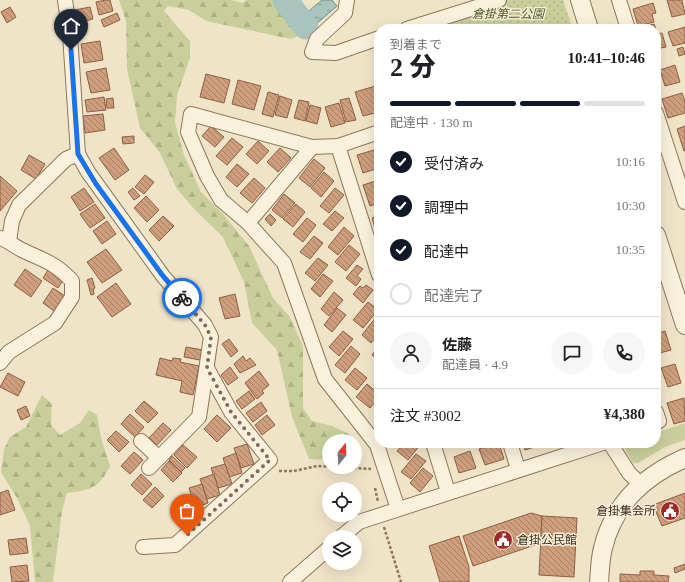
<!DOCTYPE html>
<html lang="ja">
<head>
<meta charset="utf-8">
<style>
  body { margin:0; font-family:"Times New Roman","Noto Sans JP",serif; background:#f6f6f6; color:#202124; height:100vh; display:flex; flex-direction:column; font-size:15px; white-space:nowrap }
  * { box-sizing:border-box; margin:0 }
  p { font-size:13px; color:#757577 }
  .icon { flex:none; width:22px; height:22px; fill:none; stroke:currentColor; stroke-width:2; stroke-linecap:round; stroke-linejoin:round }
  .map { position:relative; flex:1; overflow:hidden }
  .panel { position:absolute; left:374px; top:24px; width:287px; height:424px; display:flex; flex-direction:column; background:#fff; border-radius:16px; box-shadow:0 4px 16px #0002 }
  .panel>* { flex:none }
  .needle { width:26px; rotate:18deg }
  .controls { position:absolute; left:322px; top:434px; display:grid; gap:8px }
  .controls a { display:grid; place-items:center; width:40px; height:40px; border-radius:50%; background:#fff; box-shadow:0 4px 16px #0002; font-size:20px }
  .pin { position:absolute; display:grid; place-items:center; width:34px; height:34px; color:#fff; margin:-41px -17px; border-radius:50% 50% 50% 0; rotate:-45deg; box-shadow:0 0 4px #0007 }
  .pin .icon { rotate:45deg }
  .courier { position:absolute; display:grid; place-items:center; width:40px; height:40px; margin:-20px; border:3px solid #1a73e8; border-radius:50%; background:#fff; color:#222; box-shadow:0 1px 5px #0007 }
  .summary em { font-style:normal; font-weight:800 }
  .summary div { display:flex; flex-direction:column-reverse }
  .summary { display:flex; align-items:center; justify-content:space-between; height:68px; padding:0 16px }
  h1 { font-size:26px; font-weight:800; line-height:30px }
  .bar { display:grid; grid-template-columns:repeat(4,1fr); gap:6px 4px; align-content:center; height:48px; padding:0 16px }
  .bar i { height:5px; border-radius:3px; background:#e0e0e0 }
  .bar .current { background:#111827 }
  .bar p { grid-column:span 4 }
  .line { display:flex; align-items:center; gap:10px; padding:0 16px; border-top:1px solid #e0e0e0 }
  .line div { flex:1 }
  .round { display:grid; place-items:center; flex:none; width:42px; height:42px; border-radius:21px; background:#f6f6f6 }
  ol { padding:0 16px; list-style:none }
  li { display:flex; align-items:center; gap:12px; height:44px }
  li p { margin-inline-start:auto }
  li .icon { padding:4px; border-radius:50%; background:#111827; color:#fff; stroke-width:4 }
  li:last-child { color:#757577 }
  li i { width:22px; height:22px; border:2px solid #e0e0e0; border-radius:50% }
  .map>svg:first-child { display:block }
  .grass { fill:#c9cf9b }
  .forest { fill:url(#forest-firs) }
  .park { fill:url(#park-dots) }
  .water { fill:url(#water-ripples); stroke:#6f938a }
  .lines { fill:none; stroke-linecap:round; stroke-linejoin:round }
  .river { stroke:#a9c4bc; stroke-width:25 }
  .building { fill:url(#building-back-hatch); stroke:#8d5f41 }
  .minor-casing { stroke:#8d765c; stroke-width:16 }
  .tertiary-casing { stroke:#8d765c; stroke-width:20 }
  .path { stroke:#8d765c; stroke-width:2.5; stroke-dasharray:3 2; stroke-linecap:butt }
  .minor { stroke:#faf1dc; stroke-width:14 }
  .tertiary { stroke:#faf1dc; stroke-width:18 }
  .done { stroke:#7c6e5b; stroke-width:4; stroke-dasharray:0 7.2 }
  .route { stroke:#1a73e8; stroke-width:5 }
  .labels { text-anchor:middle; stroke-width:3; stroke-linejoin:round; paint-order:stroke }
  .park-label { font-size:12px; font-style:italic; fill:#4d5a26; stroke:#f7eed8 }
  .poi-label { font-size:12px; fill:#3d2e20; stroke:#f7eed8; text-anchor:end }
</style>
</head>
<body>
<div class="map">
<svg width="685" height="582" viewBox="0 0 685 582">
  <defs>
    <pattern id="forest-firs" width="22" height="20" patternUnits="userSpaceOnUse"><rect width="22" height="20" fill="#c9cf9b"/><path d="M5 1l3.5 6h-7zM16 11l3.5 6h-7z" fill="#aeb285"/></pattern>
    <pattern id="park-dots" width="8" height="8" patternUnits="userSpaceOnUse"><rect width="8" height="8" fill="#c9cf9b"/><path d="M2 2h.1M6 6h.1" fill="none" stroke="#aeb285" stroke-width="1.8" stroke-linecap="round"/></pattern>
    <pattern id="water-ripples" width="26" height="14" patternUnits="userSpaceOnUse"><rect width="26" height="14" fill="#a9c4bc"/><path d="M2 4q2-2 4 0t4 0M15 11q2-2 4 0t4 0" fill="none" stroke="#8ba098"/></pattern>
    <pattern id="building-back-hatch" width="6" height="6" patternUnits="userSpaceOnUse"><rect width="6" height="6" fill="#cf9f7d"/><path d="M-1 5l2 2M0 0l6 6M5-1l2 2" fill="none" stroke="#a98266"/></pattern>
  </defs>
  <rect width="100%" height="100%" fill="#f0e4c8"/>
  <path class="grass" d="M685 423V440L665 447 638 463H633L625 449 629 443H656V433Z"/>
  <g class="forest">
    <path d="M119 0H231L242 3 246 0H277L281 1 303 25 304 34 291 39 206 21 189 10 168 6 164 11 190 41V58L177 95 175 123 184 155 201 192 224 215 249 246 273 298 290 317 303 346V408L312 421 332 426 349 434 350 441H329V460L309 459 292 417 277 350 252 323 244 282 223 237 195 210 177 189 160 153 140 128 127 69 126 21Z"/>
    <path d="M42 395 52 404 51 425 60 435 80 423 89 410 97 415 101 438 110 466C99 488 91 490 67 493L62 511 53 582H35L30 526 17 498 1 472 4 449 10 437 26 427Z"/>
  </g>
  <path class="park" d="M493 0H563L573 29H447L443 17Z"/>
  <path class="water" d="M322 0H332L337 6 314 26 304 15Z"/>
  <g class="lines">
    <path class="river" d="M285 0 306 27"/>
  </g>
  <g class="building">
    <path d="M106 0H110L113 11 99 15 96 2Z"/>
    <path d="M667 0H682L685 14 672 17Z"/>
    <path d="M653 3 656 13 652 14 654 22 638 26 633 9Z"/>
    <path d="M10 7 16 17 7 23 1 12Z"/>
    <path d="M90 7 93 19 78 23 75 10Z"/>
    <path d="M117 13 120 20 104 27 101 20Z"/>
    <path d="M654 24 656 29H638Z"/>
    <path d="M685 27V43L673 46 668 32Z"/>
    <path d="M662 33 666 47 656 49V34Z"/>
    <path d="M100 41 103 60 84 63 81 44Z"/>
    <path d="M683 47 685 54 679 56 677 49Z"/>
    <path d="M675 65 680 82 665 86 660 70Z"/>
    <path d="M106 68 110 90 91 93 86 72Z"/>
    <path d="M206 74 230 80 224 103 200 97Z"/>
    <path d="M238 80 261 86 254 110 232 104Z"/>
    <path d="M379 85V112L363 116 355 92Z"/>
    <path d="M268 92 279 95 273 117 262 114Z"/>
    <path d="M682 93 685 101V113L668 118 662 99Z"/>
    <path d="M280 96 292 100 287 118 275 115Z"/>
    <path d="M104 97 106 110 87 112 85 100Z"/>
    <path d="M113 98 114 108H107L106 99Z"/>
    <path d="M349 98 356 120 346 122 340 100Z"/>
    <path d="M299 100 309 102 305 121 294 118Z"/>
    <path d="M339 103 345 123 331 127 325 107Z"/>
    <path d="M310 105 321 108 317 124 306 121Z"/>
    <path d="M103 114 105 130 85 133 83 116Z"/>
    <path d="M211 126 224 137 215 147 202 136Z"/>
    <path d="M685 126V151H684L677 129Z"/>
    <path d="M134 136V143L123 144 122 137Z"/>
    <path d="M232 138 243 147 227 165 216 156Z"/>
    <path d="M258 141 269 151 257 164 246 154Z"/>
    <path d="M114 148 129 170 115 180 99 158Z"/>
    <path d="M280 148 291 158 278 172 267 162Z"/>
    <path d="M374 150 379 168 363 173 357 155Z"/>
    <path d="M29 155 45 164 36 179 21 170Z"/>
    <path d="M314 159 325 168 310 187 299 178Z"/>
    <path d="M237 164 249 174 237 187 226 177Z"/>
    <path d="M324 172 334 181 321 197 311 188Z"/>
    <path d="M145 175 154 182 144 194 135 187Z"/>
    <path d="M0 176 17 191 0 211Z"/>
    <path d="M254 178 265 188 252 203 240 193Z"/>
    <path d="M379 180V203L370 206 363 185Z"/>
    <path d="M84 188 94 202 80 211 71 197Z"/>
    <path d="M133 188 140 196 134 200 128 192Z"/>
    <path d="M335 188 344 195 329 213 320 206Z"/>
    <path d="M284 194 295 203 282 218 272 210Z"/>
    <path d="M146 196 159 210 147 222 134 208Z"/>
    <path d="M95 204 105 218 90 228 80 214Z"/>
    <path d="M296 204 305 212 293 227 283 219Z"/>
    <path d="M335 211 344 218 332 231 323 224Z"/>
    <path d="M270 214 276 220 271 226 265 219Z"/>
    <path d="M379 215V231L376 232 372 218Z"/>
    <path d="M163 216 174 226 159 241 149 230Z"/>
    <path d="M307 218 316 225 303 242 293 234Z"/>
    <path d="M107 221 116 234 102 244 93 231Z"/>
    <path d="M344 227 354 236 338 255 328 247Z"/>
    <path d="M314 236 323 243 310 259 300 252Z"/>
    <path d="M349 245 360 254 346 271 335 262Z"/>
    <path d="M106 249 122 270 102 283 87 262Z"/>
    <path d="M318 258 328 265 315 281 305 273Z"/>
    <path d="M357 265 363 269 357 276 361 279 356 286 346 278Z"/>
    <path d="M25 269 42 281 31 297 14 285Z"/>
    <path d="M48 270 63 280 58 288 43 278Z"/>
    <path d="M323 274 333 281 320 297 311 289Z"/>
    <path d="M92 278 95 288 93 289 94 294 91 295 87 280Z"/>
    <path d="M116 283 131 304 112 317 97 297Z"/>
    <path d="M366 285 373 290 363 303 353 294 360 286 363 288Z"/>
    <path d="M53 288 65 296 54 311 43 303Z"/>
    <path d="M334 292 343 300 329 316 321 309Z"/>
    <path d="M235 294 240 316 225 319 219 298Z"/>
    <path d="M368 302 378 310 363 328 353 320Z"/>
    <path d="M656 305 660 318 656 319Z"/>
    <path d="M337 308 346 315 332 332 324 325Z"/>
    <path d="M377 316 379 318V333L371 343 362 335Z"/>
    <path d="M343 331 353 339 339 356 329 347Z"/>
    <path d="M665 331 671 350 656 354V334Z"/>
    <path d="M229 339 238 351 231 357 222 344Z"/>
    <path d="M351 346 360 354 345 373 335 365Z"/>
    <path d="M379 346V361L372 355Z"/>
    <path d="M186 347 203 350 200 360 184 357Z"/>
    <path d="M243 356 246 361 250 358 256 365 240 373 234 364Z"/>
    <path d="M160 358 172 361 173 358 181 359 180 362 199 366 193 395 180 392 182 381 156 375Z"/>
    <path d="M675 364 681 383 668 387 661 368Z"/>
    <path d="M230 367 238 378 228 385 221 375Z"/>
    <path d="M355 368 367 378 357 390 345 380Z"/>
    <path d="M259 371 269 385 262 391 264 393 257 399 245 383Z"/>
    <path d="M8 373 25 382 18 396 0 387Z"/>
    <path d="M367 384 379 394V397L370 408 356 397Z"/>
    <path d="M249 391 255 399 242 409 236 401Z"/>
    <path d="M684 398 685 421 674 424 667 403Z"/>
    <path d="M144 401 158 413 148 423 135 411Z"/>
    <path d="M261 402 267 411 253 422 246 413Z"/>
    <path d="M26 406 30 416 21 420 17 410Z"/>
    <path d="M130 414 144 427 135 437 121 424Z"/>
    <path d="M217 415 231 428 217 442 204 429Z"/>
    <path d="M267 415 275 425 262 435 255 425Z"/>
    <path d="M163 423 171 430 157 445 149 438Z"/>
    <path d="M116 431 129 442 119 452 107 440Z"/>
    <path d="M404 443H417L420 445 408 460 397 451Z"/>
    <path d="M499 443 504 459 485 465 479 449Z"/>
    <path d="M523 443H547L525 450Z"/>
    <path d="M247 444 254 464 241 468 234 448Z"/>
    <path d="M183 445 197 457 187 468 174 455Z"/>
    <path d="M470 451 476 468 459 473 454 457Z"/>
    <path d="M134 452 143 460 130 474 121 466Z"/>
    <path d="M236 453 242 473 229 477 223 458Z"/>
    <path d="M416 454 426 461 411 479 401 472Z"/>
    <path d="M172 456 185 468 181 472 169 460Z"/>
    <path d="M169 461 182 473 173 482 161 470Z"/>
    <path d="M225 464 232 484 218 488 211 468Z"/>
    <path d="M423 468 433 476 420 492 410 483Z"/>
    <path d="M141 474 152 484 142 495 131 485Z"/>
    <path d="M214 474 220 495 207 499 200 479Z"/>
    <path d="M202 484 208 503 195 508 189 488Z"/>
    <path d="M155 487 164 496 152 508 143 500Z"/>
    <path d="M8 490 15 510 0 515V493Z"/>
    <path d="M685 493V518L662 526 653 505Z"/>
    <path d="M531 513 542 516 541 543 473 566 463 536Z"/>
    <path d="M542 516 577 518 574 577 539 575Z"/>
    <path d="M459 536 469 567V582H440L429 546Z"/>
    <path d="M26 538 28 553 10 555 8 540Z"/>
    <path d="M685 564V569L675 573 674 568Z"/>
    <path d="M27 565 29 581 12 582 10 567Z"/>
    <path d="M640 571H654V575L669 576 668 582H620V574L640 575Z"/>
  </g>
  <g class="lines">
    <defs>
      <g id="minor">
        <path d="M65 0 70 35 78 154 88 172 163 276 205 325 211 337 199 417 149 468"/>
        <path d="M347 0 345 13 317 39 312 52 336 53 379 38"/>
        <path d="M619 0 628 29"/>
        <path d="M407 29 499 0"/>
        <path d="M656 113 685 202"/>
        <path d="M379 132 338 146 312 147 191 114 188 132 207 176 221 200 248 223 284 263 325 379 377 445 398 509"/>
        <path d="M338 146 379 275"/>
        <path d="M248 223 312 147"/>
        <path d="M0 238C9 241 14 246 22 250 43 260 56 263 72 281V297L55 323 9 352 0 363"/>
        <path d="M9 241 12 221 19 205 66 159 78 154"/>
        <path d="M656 412 659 421 656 423"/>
        <path d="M141 441 159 458"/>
        <path d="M433 443 448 492"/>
        <path d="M510 443 518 469"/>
        <path d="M610 443 629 473 640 484"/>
        <path d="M341 537 359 522 603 443"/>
        <path d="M143 547 175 545 270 460 231 412 207 368"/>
        <path d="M290 582 329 548"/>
      </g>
      <g id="tertiary">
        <path d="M580 0 589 29"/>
        <path d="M656 235 685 325"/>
        <path d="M599 582C600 571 600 559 603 548 614 503 644 476 685 458"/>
      </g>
    </defs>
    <use href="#minor" class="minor-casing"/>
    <use href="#tertiary" class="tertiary-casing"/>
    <g class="path">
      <path d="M279 471H294L317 466 371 469"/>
      <path d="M375 488 378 502"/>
      <path d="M384 527 401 582"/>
    </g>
    <use href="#minor" class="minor"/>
    <use href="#tertiary" class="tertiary"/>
  </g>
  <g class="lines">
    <path class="done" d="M182 298 205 325 211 337 207 368 231 412 270 460 187 535"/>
    <path class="route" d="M71 50 78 154 96 184 163 276 182 298"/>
  </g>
  <defs>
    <symbol id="civic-disc" viewBox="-11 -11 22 22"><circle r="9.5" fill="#9e2a2b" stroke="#f7eed8"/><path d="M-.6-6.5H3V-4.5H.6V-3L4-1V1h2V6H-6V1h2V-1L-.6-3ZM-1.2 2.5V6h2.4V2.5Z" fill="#fff"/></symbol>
  </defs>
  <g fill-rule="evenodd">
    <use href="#civic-disc" x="659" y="500" width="22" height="22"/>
    <use href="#civic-disc" x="492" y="529" width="22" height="22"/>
  </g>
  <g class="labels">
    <g class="park-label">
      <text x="508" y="18">倉掛第二公園</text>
    </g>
    <g class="poi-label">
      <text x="656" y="515">倉掛集会所</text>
      <text x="517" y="544" text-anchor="start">倉掛公民館</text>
    </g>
  </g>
</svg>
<div class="controls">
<a><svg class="needle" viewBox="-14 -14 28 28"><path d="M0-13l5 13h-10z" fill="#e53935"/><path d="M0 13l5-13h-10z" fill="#757577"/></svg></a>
<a><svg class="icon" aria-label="locate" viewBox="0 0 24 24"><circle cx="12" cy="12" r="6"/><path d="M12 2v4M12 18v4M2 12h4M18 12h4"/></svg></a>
<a><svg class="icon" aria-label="layers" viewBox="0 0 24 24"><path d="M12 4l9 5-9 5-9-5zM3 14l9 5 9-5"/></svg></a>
</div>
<div class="pin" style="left:187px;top:535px;background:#ea580c"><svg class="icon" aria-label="bag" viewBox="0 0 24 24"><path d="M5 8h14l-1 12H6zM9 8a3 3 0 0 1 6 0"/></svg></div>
<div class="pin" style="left:71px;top:50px;background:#1f2937"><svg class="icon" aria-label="home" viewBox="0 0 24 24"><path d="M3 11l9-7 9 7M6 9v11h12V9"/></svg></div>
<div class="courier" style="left:182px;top:298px"><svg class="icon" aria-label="bike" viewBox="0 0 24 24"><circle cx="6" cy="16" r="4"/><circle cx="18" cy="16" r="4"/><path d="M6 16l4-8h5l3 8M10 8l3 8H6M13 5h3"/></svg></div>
<section class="panel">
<div class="summary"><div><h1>2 分</h1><p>到着まで</p></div><em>10:41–10:46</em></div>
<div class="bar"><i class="current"></i><i class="current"></i><i class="current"></i><i></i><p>配達中 · 130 m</p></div>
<ol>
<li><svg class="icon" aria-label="check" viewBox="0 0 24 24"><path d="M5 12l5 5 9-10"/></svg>受付済み<p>10:16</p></li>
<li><svg class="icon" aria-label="check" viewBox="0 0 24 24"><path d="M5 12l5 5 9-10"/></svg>調理中<p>10:30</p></li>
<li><svg class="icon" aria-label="check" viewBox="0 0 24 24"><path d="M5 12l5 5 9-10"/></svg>配達中<p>10:35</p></li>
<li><i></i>配達完了</li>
</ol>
<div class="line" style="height:72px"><a class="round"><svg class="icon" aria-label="person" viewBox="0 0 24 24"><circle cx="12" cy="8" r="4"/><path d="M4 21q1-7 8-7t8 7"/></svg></a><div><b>佐藤</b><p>配達員 · 4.9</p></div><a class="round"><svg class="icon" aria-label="chat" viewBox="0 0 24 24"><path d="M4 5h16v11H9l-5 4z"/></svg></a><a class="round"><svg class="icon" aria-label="phone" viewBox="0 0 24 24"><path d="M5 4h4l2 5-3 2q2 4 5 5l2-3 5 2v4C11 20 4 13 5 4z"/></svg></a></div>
<div class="line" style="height:52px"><div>注文 #3002</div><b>¥4,380</b></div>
</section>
</div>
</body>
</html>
